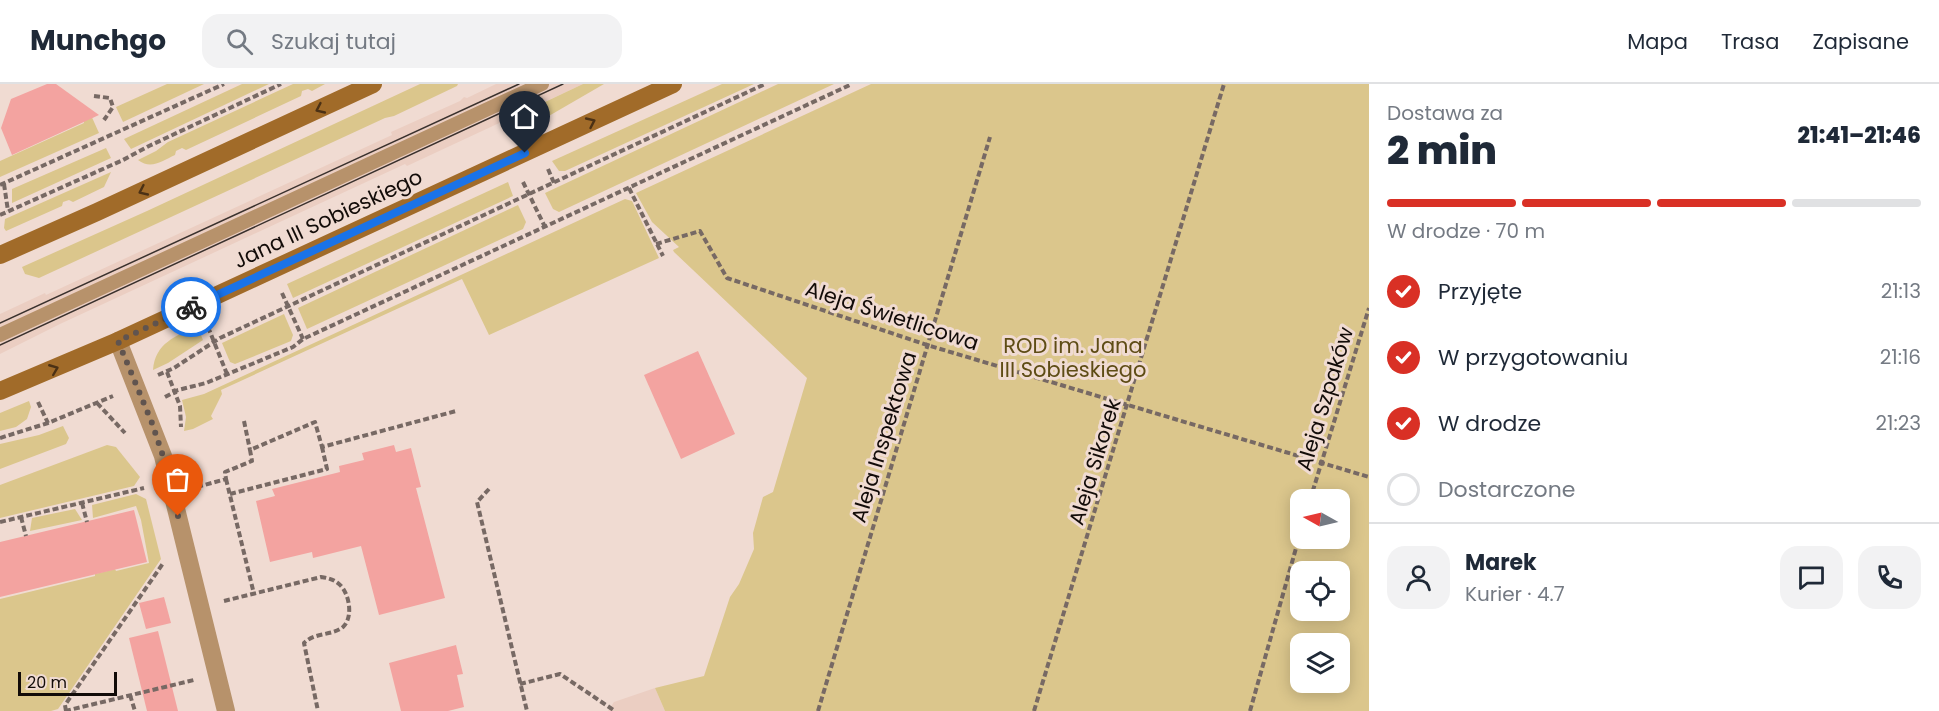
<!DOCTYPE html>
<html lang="pl">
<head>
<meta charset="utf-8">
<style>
  body { margin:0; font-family:Poppins,sans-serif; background:#f2f2f3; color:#1f2937; height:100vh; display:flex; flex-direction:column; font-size:22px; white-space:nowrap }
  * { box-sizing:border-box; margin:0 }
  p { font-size:20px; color:#747a83 }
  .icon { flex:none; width:33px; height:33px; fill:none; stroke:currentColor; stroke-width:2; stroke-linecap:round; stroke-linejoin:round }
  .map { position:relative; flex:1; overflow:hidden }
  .details { display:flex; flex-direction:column; background:#fff; width:570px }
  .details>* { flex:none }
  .needle { width:39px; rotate:278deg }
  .tools { position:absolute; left:1290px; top:405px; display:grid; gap:12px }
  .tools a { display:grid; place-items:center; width:60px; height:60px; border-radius:12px; background:#fff; box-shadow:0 3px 15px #0003; font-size:30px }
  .scale { position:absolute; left:18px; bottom:15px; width:99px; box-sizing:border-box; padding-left:6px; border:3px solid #120b08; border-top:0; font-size:16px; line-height:21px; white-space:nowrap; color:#120b08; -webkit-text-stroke:4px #f0dbd2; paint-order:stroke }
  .pin { position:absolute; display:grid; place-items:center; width:51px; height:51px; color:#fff; margin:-62px -26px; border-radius:50% 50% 50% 0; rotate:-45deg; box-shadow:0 0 6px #0007 }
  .pin .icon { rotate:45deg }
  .courier { position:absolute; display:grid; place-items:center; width:60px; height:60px; margin:-30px; border:4px solid #1a73e8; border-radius:50%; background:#fff; color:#222; box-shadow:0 2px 8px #0007 }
  .headline em { font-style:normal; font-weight:800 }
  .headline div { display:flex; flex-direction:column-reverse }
  .headline { display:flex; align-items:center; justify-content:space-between; height:102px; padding:0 18px }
  h1 { font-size:39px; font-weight:800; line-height:45px }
  .bar { display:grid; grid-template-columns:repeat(4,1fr); gap:9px 6px; align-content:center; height:72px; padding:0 18px }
  .bar i { height:8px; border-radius:4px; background:#e0e1e3 }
  .bar .current { background:#d93025 }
  .bar p { grid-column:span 4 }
  .line { display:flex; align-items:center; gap:15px; padding:0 18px; border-top:2px solid #e0e1e3 }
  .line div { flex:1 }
  .round { display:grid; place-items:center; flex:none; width:63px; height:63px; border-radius:18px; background:#f2f2f3 }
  ol { padding:0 18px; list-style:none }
  li { display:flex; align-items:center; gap:18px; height:66px }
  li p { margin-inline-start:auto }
  li .icon { padding:6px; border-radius:50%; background:#d93025; color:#fff; stroke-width:4 }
  li:last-child { color:#747a83 }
  li i { width:33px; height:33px; border:3px solid #e0e1e3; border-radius:50% }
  header { display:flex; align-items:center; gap:36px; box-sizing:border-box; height:84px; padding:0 30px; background:#fff; border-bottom:2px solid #e0e1e3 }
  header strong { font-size:28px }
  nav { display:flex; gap:33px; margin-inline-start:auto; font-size:21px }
  .search { width:420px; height:54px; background:#f2f2f3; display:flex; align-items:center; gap:15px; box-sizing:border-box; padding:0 21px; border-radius:18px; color:#747a83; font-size:22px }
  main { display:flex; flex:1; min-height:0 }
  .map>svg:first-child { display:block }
  .built { fill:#ebcec2 }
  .green { fill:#dbc68c; fill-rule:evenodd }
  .building { fill:#f3a3a0 }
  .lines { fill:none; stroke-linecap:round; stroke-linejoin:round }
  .path { stroke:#776964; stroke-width:4; stroke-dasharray:6 3; stroke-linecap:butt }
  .lane { stroke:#b7926b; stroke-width:14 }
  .street { stroke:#b7926b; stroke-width:18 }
  .secondary { stroke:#a16b29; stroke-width:18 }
  .tram { stroke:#3a312d; stroke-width:1.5 }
  .oneway { stroke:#4b3115 }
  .done { stroke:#60544f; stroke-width:6; stroke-dasharray:0 10.8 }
  .route { stroke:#1a73e8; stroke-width:8 }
  .labels { text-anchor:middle; stroke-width:6; stroke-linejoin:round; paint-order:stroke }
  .street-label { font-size:21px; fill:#120b08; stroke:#f0dbd2 }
  .park-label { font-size:21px; fill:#5e4c15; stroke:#f0dbd2 }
</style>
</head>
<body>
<header>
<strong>Munchgo</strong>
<div class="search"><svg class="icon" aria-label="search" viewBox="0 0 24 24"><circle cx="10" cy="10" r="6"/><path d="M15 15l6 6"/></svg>Szukaj tutaj</div>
<nav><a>Mapa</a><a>Trasa</a><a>Zapisane</a></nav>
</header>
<main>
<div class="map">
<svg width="1369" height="627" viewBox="0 0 1369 627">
  <rect width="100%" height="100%" fill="#f0dbd2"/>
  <g class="built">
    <path d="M496 0H583L407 82 405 80 60 240 0 270V230L45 209 46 211 392 51 391 48 460 17 464 13 467 14Z"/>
    <path d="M655 604 665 627H608L614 618Z"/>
  </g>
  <g class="green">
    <path d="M167 0H204L123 38 116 23Z"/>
    <path d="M242 0H269L131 65 124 55Z"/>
    <path d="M293 0H325L312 7 308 5 302 7 301 12 186 66 182 64 176 67 175 71C162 77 151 86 138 76L156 67 168 58Z"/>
    <path d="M420 0H458L457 2 394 32 385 34 39 194 25 190 22 183 147 127Z"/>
    <path d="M583 0H604L535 40 528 26Z"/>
    <path d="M722 0H754L565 87H559L552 77Z"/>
    <path d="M778 0H834L559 128 553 125 545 109Z"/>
    <path d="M871 0H1369V627H665L655 604 704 592 730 513 739 500 754 465 753 449 763 413 773 408 807 294 674 168 673 166 679 163 652 138 636 109ZM1300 416H1340V454H1300ZM1300 488H1340V526H1300ZM1300 560H1340V598H1300Z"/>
    <path d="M90 29 99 49 0 93V77L84 39 83 34Z"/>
    <path d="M106 64 111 74 12 119V105Z"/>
    <path d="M111 88 104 103 73 118 69 116 63 118 62 122 6 147 4 144 5 135Z"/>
    <path d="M508 98 513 112 293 214 287 200Z"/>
    <path d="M625 115 632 117 659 174 489 251 462 195 221 306 222 310 211 332 213 335 193 345 184 347 186 333 182 316 204 310Z"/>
    <path d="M518 121 526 138 523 145 307 245 298 224Z"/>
    <path d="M284 230 293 251 291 257 235 280 230 278 222 259Z"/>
    <path d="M197 242 203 256 168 279 153 286C155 259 176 252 197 242Z"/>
    <path d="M29 317 31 323 27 335 16 343 0 347V329Z"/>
    <path d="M63 342 69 354 66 360 0 385V360L39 351Z"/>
    <path d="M107 361 116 363 140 393 134 402 0 434V401Z"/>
    <path d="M136 410 146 415 161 475 58 625 51 627H0V515L95 492V490L115 485 116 487 149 479 141 436 136 422 93 434 92 421Z"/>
    <path d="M75 425 82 436 30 447 32 434Z"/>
  </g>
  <g class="building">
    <path d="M47 0H56L99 31 12 71 1 44 11 15Z"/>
    <path d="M698 267 735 350 681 375 644 291Z"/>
    <path d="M394 361 396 368 411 364 421 403 416 404 445 514 379 531 361 462 313 474 312 468 270 478 256 417 275 412 272 405 340 388 339 382 364 376 362 369Z"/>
    <path d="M134 426 147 478 0 513V458Z"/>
    <path d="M164 513 171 539 146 545 139 519Z"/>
    <path d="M158 547 178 627H147L129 554Z"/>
    <path d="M456 561 463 590 457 591 464 623 448 627H401L389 579Z"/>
  </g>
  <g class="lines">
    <g class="path">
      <path d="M94 12 110 14 113 23 104 36"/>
      <path d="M548 85 554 99"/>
      <path d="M523 98 545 143"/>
      <path d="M4 100 8 127"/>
      <path d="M0 101 224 0"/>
      <path d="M629 104 663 172"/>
      <path d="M0 131 123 76 149 62 281 0"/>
      <path d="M656 160 700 147 727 194 927 261 1369 393"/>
      <path d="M282 209 303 255"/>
      <path d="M208 243 227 290"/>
      <path d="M167 288 180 322 181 343"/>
      <path d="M158 291 174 284 220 254 765 0"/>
      <path d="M165 313 178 306 206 299 293 263 303 255 852 0"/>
      <path d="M38 318 48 339"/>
      <path d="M97 319 125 349"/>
      <path d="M244 337 250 366"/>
      <path d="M0 354 48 339 113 312"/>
      <path d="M226 395 254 510"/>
      <path d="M197 403 226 395 225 388 252 377 250 366 315 338 322 363 456 327"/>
      <path d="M489 405 477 418 527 627"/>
      <path d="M230 410 327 385 322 363"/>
      <path d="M1310 416 1369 224"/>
      <path d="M82 419 87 438"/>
      <path d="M21 433 26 452"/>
      <path d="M0 438 144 404"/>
      <path d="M224 517 321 493C328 494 333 495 339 500 349 508 354 533 343 543 332 552 315 548 304 559L318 627"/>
      <path d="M520 600 560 590 615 627"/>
      <path d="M130 611 135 627"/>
      <path d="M65 627 194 596"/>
      <path d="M66 627 65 621 164 478"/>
      <path d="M818 627 990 53"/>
      <path d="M1034 627 1224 0"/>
      <path d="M1250 627 1300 450"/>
    </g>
    <path class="lane" d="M0 251 542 0"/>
    <path class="street" d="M118 257 163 372 226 627"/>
    <g class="secondary">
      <path d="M0 171 97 128 373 0"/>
      <path d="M0 307 118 257 673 0"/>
    </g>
    <g class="tram">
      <path d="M0 239 519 0"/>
      <path d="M0 261 563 0"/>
    </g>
  </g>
  <defs><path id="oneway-chevron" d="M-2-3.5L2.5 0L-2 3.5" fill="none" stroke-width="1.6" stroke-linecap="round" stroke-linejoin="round" transform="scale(1.5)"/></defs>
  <g class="oneway">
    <use href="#oneway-chevron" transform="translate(320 25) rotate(155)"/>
    <use href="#oneway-chevron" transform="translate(591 38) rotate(-25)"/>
    <use href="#oneway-chevron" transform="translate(143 107) rotate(155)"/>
    <use href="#oneway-chevron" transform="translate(54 285) rotate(-22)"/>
  </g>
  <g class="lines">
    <path class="done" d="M178 432 163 372 152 339 118 257 191 223"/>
    <path class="route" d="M191 223 525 69"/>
  </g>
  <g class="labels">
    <g class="street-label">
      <text transform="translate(328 135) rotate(-25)" y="7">Jana III Sobieskiego</text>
      <text transform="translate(892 232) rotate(18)" y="7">Aleja Świetlicowa</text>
      <text transform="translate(1325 315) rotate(-73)" y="7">Aleja Szpaków</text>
      <text transform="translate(884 353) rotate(-73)" y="7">Aleja Inspektowa</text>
      <text transform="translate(1095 378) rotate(-73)" y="7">Aleja Sikorek</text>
    </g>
    <g class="park-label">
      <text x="1073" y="269">ROD im. Jana<tspan x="1073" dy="24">III Sobieskiego</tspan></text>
    </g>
  </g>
</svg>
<div class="tools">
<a><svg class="needle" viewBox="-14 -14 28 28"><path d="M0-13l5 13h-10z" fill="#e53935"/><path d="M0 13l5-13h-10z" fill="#747a83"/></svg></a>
<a><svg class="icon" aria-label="locate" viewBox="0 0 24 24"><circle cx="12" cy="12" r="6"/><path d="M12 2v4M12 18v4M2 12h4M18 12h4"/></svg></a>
<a><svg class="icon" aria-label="layers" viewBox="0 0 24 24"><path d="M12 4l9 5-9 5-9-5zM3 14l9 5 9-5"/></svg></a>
</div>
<div class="scale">20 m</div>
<div class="pin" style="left:178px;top:432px;background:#ea580c"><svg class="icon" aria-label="bag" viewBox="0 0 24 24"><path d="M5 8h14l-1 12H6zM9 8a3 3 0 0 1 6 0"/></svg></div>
<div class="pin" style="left:525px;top:69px;background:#1f2937"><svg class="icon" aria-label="home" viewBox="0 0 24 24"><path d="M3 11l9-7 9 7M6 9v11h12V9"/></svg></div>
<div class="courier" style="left:191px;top:223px"><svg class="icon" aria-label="bike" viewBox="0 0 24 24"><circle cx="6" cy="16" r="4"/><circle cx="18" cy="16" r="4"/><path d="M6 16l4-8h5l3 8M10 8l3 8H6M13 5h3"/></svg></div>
</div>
<section class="details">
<div class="headline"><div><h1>2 min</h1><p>Dostawa za</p></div><em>21:41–21:46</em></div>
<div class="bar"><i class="current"></i><i class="current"></i><i class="current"></i><i></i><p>W drodze · 70 m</p></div>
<ol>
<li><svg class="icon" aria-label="check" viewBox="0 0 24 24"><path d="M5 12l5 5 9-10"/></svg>Przyjęte<p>21:13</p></li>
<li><svg class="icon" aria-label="check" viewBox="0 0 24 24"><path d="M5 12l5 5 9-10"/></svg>W przygotowaniu<p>21:16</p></li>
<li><svg class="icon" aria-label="check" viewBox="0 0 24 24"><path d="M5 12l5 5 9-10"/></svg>W drodze<p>21:23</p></li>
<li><i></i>Dostarczone</li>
</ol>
<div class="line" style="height:108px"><a class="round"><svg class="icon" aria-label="person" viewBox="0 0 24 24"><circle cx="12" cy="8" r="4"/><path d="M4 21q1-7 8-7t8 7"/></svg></a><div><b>Marek</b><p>Kurier · 4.7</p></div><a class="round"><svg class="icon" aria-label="chat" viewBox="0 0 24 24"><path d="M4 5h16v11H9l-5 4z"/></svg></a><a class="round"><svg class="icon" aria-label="phone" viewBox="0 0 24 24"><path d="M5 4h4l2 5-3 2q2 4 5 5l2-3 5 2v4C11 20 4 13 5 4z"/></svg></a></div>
</section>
</main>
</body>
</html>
